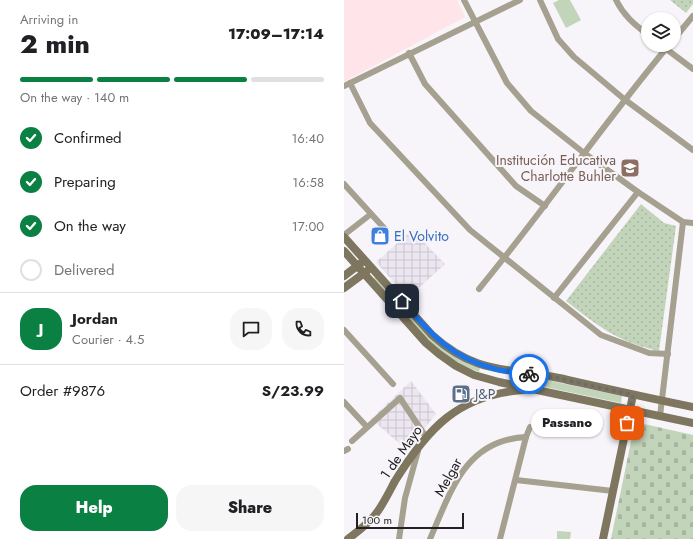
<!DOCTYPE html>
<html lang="en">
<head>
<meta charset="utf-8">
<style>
  body { margin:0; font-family:Jost,sans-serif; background:#f6f6f6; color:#202124; height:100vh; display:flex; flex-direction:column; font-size:15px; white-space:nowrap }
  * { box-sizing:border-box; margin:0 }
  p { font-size:13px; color:#757577 }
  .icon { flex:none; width:22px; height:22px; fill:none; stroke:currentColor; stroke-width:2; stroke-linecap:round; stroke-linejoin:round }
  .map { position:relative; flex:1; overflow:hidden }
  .side { display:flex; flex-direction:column; background:#fff; width:344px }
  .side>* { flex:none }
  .fabs { position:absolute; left:297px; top:12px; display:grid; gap:8px }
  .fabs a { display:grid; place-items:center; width:40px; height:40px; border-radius:50%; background:#fff; box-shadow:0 1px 3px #0004; font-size:20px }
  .scale { position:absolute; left:12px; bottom:10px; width:108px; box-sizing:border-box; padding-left:4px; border:2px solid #222123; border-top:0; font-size:11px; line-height:14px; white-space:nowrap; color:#222123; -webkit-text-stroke:3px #f7f5f9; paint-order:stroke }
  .pin { position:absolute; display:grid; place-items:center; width:34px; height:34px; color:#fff; margin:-17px; border-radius:8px; box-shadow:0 2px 6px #0006 }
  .courier { position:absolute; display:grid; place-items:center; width:40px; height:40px; margin:-20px; border:3px solid #1a73e8; border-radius:50%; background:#fff; color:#222; box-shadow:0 1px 5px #0007 }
  .bubble { position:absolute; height:28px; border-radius:14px; background:#fff; box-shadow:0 1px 3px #0004; font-size:13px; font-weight:800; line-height:28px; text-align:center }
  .headline em { font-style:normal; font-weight:800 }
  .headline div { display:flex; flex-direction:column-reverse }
  .headline { display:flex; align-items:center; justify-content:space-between; height:68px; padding:0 20px }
  h1 { font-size:26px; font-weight:800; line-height:30px }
  .bar { display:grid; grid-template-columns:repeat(4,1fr); gap:6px 4px; align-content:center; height:48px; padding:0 20px }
  .bar i { height:5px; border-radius:3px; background:#e0e0e0 }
  .bar .on { background:#0b8043 }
  .bar p { grid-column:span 4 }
  .line { display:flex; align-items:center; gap:10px; padding:0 20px; border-top:1px solid #e0e0e0 }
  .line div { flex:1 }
  .round { display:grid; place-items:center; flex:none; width:42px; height:42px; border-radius:16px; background:#f6f6f6 }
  ol { padding:0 20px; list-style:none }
  li { display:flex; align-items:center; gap:12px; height:44px }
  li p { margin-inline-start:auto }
  li .icon { padding:4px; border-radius:50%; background:#0b8043; color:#fff; stroke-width:4 }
  li:last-child { color:#757577 }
  li i { width:22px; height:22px; border:2px solid #e0e0e0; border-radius:50% }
  .cta { display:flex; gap:8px; margin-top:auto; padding:8px 20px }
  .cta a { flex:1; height:46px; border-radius:16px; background:#0b8043; color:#fff; font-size:16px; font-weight:800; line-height:46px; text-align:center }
  .cta a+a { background:#f6f6f6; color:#202124 }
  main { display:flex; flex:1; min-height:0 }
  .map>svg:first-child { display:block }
  .commercial { fill:#ffe4ea }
  .industrial { fill:url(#industrial-grid) }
  .grass { fill:#c2d4ba }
  .cemetery { fill:url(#cemetery-stones) }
  .park { fill:url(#park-dots) }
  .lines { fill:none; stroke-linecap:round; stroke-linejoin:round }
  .street { stroke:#a5a08f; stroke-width:6 }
  .secondary { stroke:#7e765e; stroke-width:8 }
  .done { stroke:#6d6b6e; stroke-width:4; stroke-dasharray:0 7.2 }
  .route { stroke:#1a73e8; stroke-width:5 }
  .labels { text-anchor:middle; stroke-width:4; stroke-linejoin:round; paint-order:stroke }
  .education-label { font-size:14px; fill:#785e54; stroke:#f7f5f9; text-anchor:end }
  .shop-label { font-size:14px; fill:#366cbe; stroke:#f7f5f9; text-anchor:start }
  .service-label { font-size:14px; fill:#4e5e75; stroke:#f7f5f9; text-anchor:start }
  .street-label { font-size:14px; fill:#222123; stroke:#f7f5f9 }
</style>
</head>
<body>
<main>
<section class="side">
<div class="headline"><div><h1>2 min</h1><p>Arriving in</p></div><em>17:09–17:14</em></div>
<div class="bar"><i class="on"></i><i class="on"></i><i class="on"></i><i></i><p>On the way · 140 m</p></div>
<ol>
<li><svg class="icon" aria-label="check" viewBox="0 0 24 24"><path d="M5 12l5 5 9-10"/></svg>Confirmed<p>16:40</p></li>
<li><svg class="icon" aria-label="check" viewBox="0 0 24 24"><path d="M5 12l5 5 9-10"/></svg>Preparing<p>16:58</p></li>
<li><svg class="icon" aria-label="check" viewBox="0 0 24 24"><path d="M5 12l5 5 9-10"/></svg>On the way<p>17:00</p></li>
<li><i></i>Delivered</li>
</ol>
<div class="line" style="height:72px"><b class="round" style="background:#0b8043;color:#fff">J</b><div><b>Jordan</b><p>Courier · 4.5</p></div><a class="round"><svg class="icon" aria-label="chat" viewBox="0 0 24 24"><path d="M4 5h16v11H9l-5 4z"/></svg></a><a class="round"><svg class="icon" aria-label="phone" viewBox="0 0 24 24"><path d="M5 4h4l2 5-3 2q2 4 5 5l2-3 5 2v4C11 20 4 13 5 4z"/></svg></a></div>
<div class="line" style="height:52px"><div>Order #9876</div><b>S/23.99</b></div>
<div class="cta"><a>Help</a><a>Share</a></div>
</section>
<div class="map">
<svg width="349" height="539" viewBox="0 0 349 539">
  <defs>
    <pattern id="industrial-grid" width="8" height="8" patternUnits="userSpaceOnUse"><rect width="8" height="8" fill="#ece6f1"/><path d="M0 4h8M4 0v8" fill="none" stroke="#cac5ce"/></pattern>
    <pattern id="cemetery-stones" width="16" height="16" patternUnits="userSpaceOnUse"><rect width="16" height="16" fill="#c2d4ba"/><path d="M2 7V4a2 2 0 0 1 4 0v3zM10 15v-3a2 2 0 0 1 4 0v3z" fill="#a6b6a0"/></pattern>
    <pattern id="park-dots" width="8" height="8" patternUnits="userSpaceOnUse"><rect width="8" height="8" fill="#c2d4ba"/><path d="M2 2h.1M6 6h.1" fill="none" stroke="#a6b6a0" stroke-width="1.8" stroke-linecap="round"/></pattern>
  </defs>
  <rect width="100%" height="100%" fill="#f7f5f9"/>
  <path class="commercial" d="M0 0H113L121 17 0 82Z"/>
  <g class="industrial">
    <path d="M68 230 101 264 64 298 32 262Z"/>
    <path d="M67 381 92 414 63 450 27 419Z"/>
  </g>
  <g class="grass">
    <path d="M215 0H226L237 20 222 28 209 3Z"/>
    <path d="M32 277C66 315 87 348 136 368L135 372 117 365 88 345 29 279Z"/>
    <path d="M188 377 278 396 277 403 187 384Z"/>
    <path d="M213 531 227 532 226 539H213Z"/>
  </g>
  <path class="cemetery" d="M291 422 349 435V539H267Z"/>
  <g class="park">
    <path d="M326 0H349V4L342 13Z"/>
    <path d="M297 204 320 223 332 226 315 351C274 342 255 327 222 301Z"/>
  </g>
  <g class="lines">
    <g class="street">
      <path d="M120 0 163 83 187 111 240 153 294 192 339 222 349 223"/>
      <path d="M196 0 214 39 230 57 280 99 349 150"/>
      <path d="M272 0C280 16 290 24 304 35"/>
      <path d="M330 39 349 16"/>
      <path d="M317 45 349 69"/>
      <path d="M65 53 81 84 172 186 201 206"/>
      <path d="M6 83 26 123 126 230 257 335 305 353 324 354"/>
      <path d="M0 86 176 0"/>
      <path d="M0 184 40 228"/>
      <path d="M0 235 27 214"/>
      <path d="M135 289C201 209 259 124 325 45"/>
      <path d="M210 298 294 192"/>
      <path d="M0 330 49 384"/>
      <path d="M0 402 23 427"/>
      <path d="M316 416 339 222"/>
      <path d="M8 441 56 398 82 437"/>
      <path d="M0 451 4 449"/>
      <path d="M172 480 269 491"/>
      <path d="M55 539 61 498 74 451"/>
      <path d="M86 539C107 491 121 440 182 437"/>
      <path d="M156 539 182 437 186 427"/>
    </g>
    <g class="secondary">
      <path d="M0 237 88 335C131 374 163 368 215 378 260 388 304 398 349 407"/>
      <path d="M0 251 82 343 95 354 112 366 130 375 155 382 349 423"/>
      <path d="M0 276 17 263"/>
      <path d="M0 288 23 271"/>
      <path d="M4 539C13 532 24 524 31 515 39 505 45 492 51 481 84 428 114 395 179 390"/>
      <path d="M259 539 289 395"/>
    </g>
  </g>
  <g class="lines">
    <path class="done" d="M185 374 213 378 289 395 283 423"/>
    <path class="route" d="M58 301C87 334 106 357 151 369 162 372 174 372 185 374"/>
  </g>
  <defs>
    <symbol id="school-square" viewBox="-11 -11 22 22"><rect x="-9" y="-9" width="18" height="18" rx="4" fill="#8d6e63" stroke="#f7f5f9"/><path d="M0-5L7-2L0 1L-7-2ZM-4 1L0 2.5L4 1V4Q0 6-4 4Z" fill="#fff"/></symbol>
    <symbol id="shop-square" viewBox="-11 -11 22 22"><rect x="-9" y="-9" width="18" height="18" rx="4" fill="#3f7fe0" stroke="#f7f5f9"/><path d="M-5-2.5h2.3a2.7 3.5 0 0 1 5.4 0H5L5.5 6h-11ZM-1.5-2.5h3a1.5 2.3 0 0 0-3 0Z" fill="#fff"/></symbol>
    <symbol id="fuel-square" viewBox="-11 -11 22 22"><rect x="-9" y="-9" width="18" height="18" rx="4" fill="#5c6f8a" stroke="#f7f5f9"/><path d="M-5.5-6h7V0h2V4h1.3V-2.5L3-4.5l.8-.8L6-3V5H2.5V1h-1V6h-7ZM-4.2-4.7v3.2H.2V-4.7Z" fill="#fff"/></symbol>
  </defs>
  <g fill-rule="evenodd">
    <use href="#school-square" x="275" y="157" width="22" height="22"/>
    <use href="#shop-square" x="25" y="225" width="22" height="22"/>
    <use href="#fuel-square" x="106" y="383" width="22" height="22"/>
  </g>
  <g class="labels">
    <g class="education-label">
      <text x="272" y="165">Institución Educativa<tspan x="272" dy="16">Charlotte Buhler</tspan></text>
    </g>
    <g class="shop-label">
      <text x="50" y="241">El Volvito</text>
    </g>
    <g class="service-label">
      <text x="131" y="399">J&amp;P</text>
    </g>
    <g class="street-label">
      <text transform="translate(57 452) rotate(-55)" y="5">1 de Mayo</text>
      <text transform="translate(104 477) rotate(-61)" y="5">Melgar</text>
    </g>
  </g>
</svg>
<div class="fabs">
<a><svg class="icon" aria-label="layers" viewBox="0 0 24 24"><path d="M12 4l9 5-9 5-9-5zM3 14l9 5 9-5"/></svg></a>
</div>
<div class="scale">100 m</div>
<div class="pin" style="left:283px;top:423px;background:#ea580c"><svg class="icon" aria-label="bag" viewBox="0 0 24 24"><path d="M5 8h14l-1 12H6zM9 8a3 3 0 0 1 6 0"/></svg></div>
<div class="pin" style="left:58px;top:301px;background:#1f2937"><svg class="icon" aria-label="home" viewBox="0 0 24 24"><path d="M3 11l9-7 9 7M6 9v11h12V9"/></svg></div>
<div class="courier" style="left:185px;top:374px"><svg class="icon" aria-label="bike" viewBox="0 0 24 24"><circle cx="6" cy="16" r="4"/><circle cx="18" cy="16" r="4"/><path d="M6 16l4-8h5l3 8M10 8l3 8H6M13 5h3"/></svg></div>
<div class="bubble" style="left:187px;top:409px;width:72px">Passano</div>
</div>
</main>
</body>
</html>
